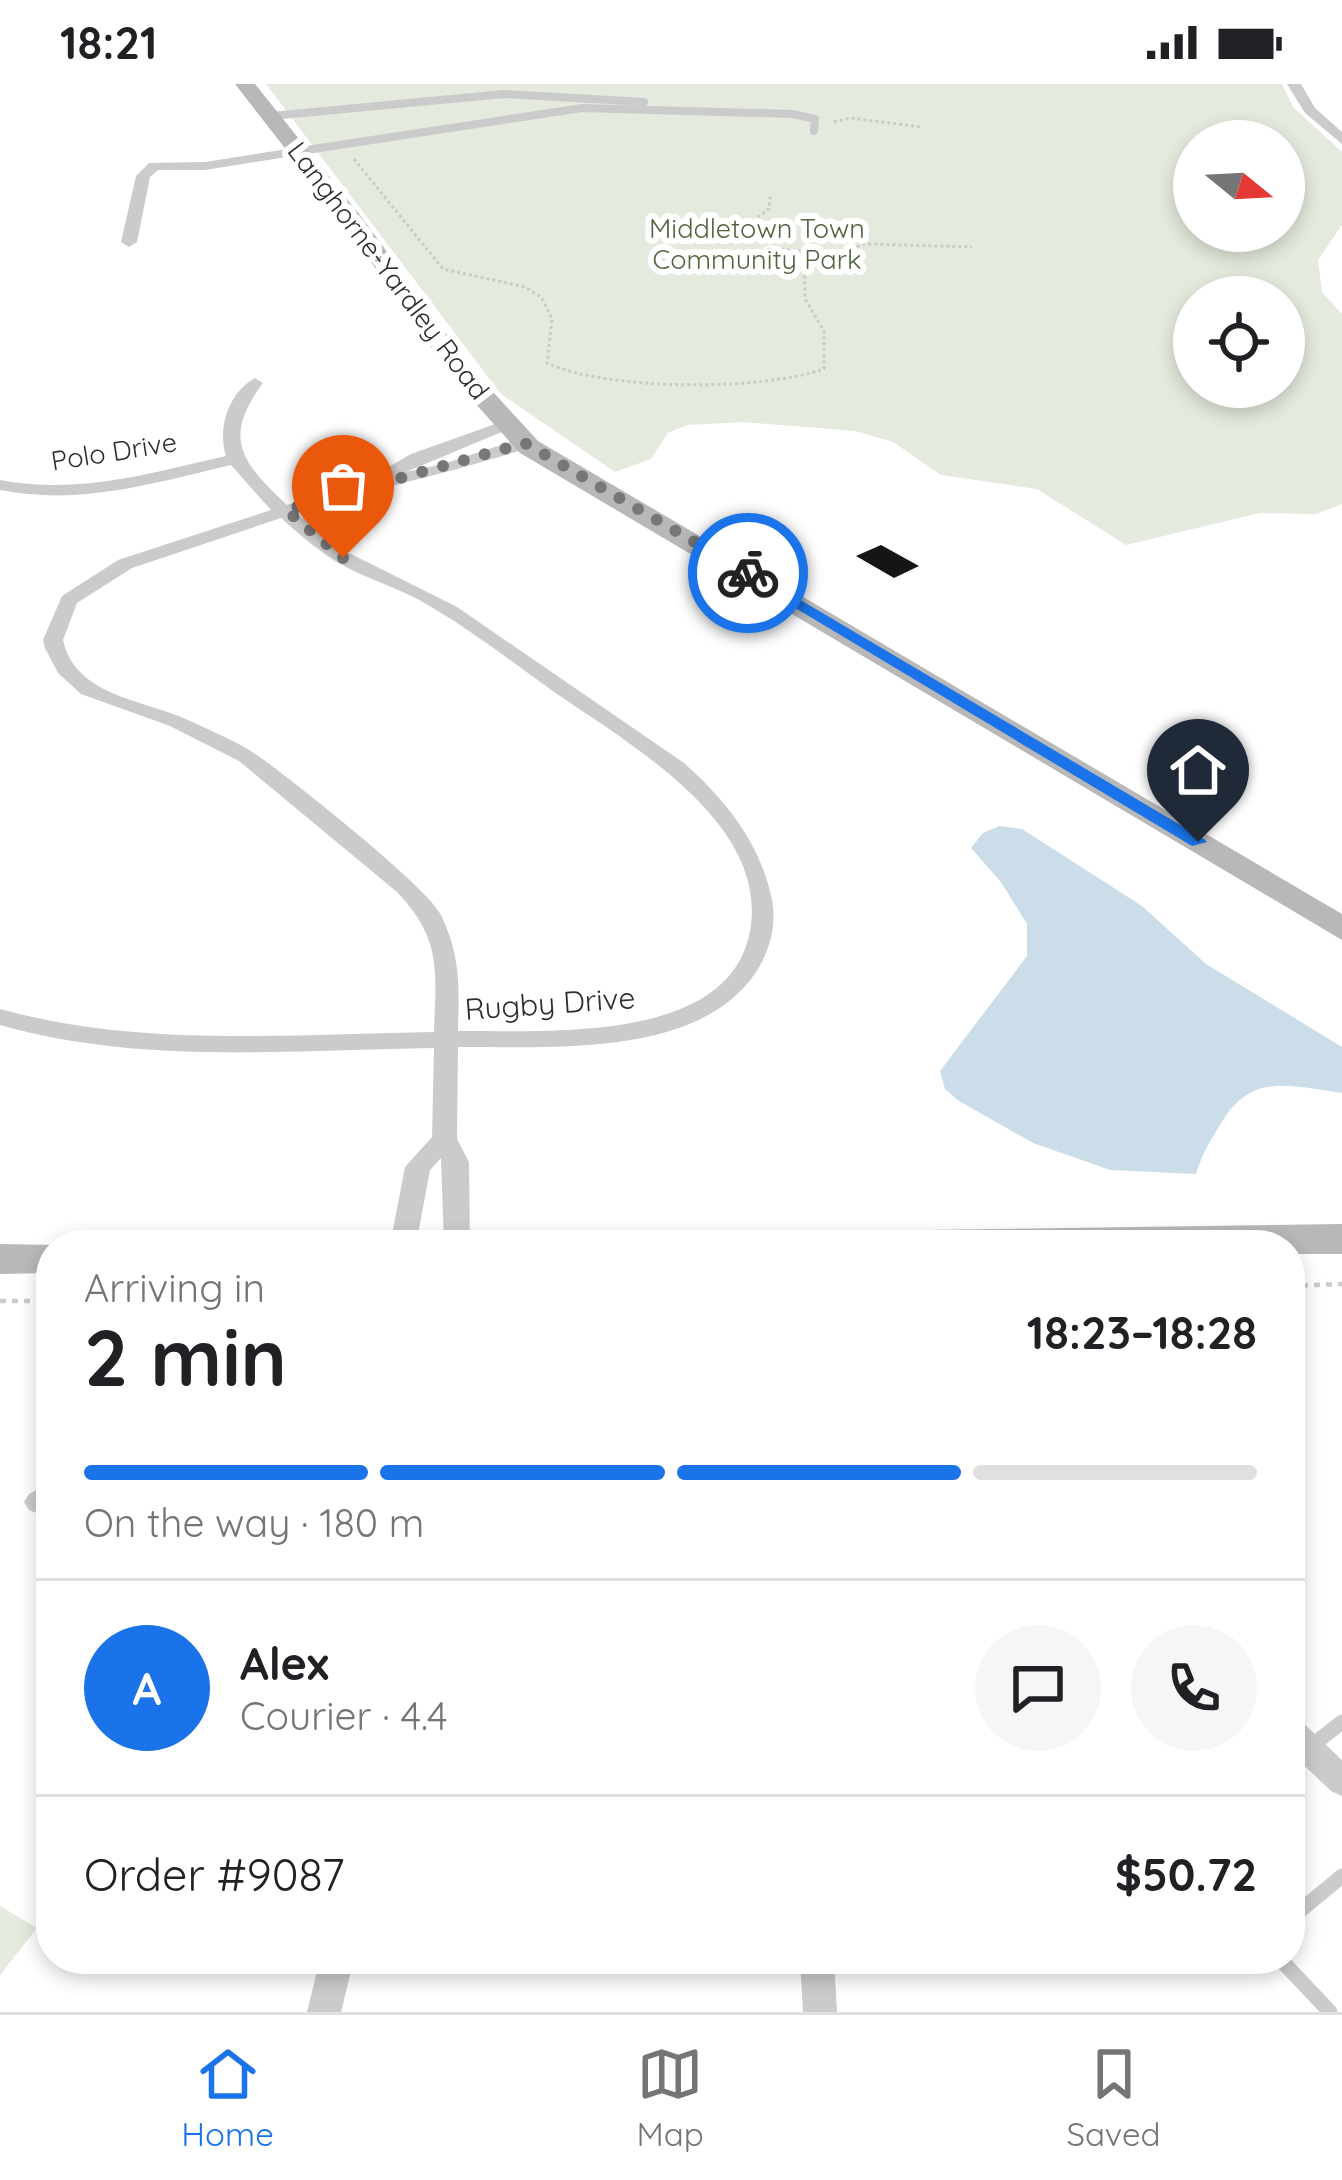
<!DOCTYPE html>
<html lang="en">
<head>
<meta charset="utf-8">
<style>
  body { margin:0; font-family:Quicksand,sans-serif; background:#f6f6f6; color:#202124; height:100vh; display:flex; flex-direction:column; font-size:45px; white-space:nowrap }
  * { box-sizing:border-box; margin:0 }
  p { font-size:39px; color:#757577 }
  .icon { flex:none; width:66px; height:66px; fill:none; stroke:currentColor; stroke-width:2; stroke-linecap:round; stroke-linejoin:round }
  .map { position:relative; flex:1; overflow:hidden }
  .panel { position:absolute; left:36px; top:1146px; width:1269px; height:744px; display:flex; flex-direction:column; background:#fff; border-radius:48px; box-shadow:0 6px 18px #0003 }
  .panel>* { flex:none }
  .needle { width:78px; rotate:108deg }
  .controls { position:absolute; left:1173px; top:36px; display:grid; gap:24px }
  .controls a { display:grid; place-items:center; width:132px; height:132px; border-radius:50%; background:#fff; box-shadow:0 6px 18px #0003; font-size:60px }
  .pin { position:absolute; display:grid; place-items:center; width:102px; height:102px; color:#fff; margin:-123px -51px; border-radius:50% 50% 50% 0; rotate:-45deg; box-shadow:0 0 12px #0007 }
  .pin .icon { rotate:45deg }
  .courier { position:absolute; display:grid; place-items:center; width:120px; height:120px; margin:-60px; border:9px solid #1a73e8; border-radius:50%; background:#fff; color:#222; box-shadow:0 3px 15px #0007 }
  .overview em { font-style:normal; font-weight:800 }
  .overview div { display:flex; flex-direction:column-reverse }
  .overview { display:flex; align-items:center; justify-content:space-between; height:204px; padding:0 48px }
  h1 { font-size:78px; font-weight:800; line-height:90px }
  .bar { display:grid; grid-template-columns:repeat(4,1fr); gap:18px 12px; align-content:center; height:144px; padding:0 48px }
  .bar i { height:15px; border-radius:9px; background:#e0e0e0 }
  .bar .selected { background:#1a73e8 }
  .bar p { grid-column:span 4 }
  .line { display:flex; align-items:center; gap:30px; padding:0 48px; border-top:3px solid #e0e0e0 }
  .line div { flex:1 }
  .round { display:grid; place-items:center; flex:none; width:126px; height:126px; border-radius:63px; background:#f6f6f6 }
  .status { display:flex; justify-content:space-between; align-items:center; height:84px; padding:0 60px; background:#fff; direction:ltr }
  .status svg { height:33px; fill:currentColor }
  .tab-bar { display:flex; justify-content:space-around; align-items:center; height:168px; border-top:3px solid #e0e0e0; background:#fff; font-size:33px; color:#757577 }
  .tab-bar a { display:grid; justify-items:center; gap:6px }
  .tab-bar .selected { color:#1a73e8 }
  .map>svg:first-child { display:block }
  .green { fill:#e4eadd; fill-rule:evenodd }
  .water { fill:#cbdde8 }
  .building { fill:#151515 }
  .lines { fill:none; stroke-linecap:round; stroke-linejoin:round }
  .path-far1 { stroke:#cbcbcb; stroke-width:3; stroke-dasharray:3 3; stroke-linecap:butt }
  .path { stroke:#cbcbcb; stroke-width:4.5; stroke-dasharray:6 6; stroke-linecap:butt }
  .lane-far1 { stroke:#cbcbcb; stroke-width:8 }
  .lane { stroke:#cbcbcb; stroke-width:15 }
  .street { fill:#cbcbcb; fill-rule:evenodd }
  .secondary { fill:#b8b8b8; fill-rule:evenodd }
  .route { fill:#1a73e8 }
  .done { stroke:#777; stroke-width:12; stroke-dasharray:0 21.6 }
  .labels { text-anchor:middle; stroke-width:12; stroke-linejoin:round; paint-order:stroke }
  .far-park-label { font-size:27px; fill:#51653f; stroke:#fff }
  .far-street-label { font-size:27px; fill:#2e2e2e; stroke:#fff }
  .street-label { font-size:30px; fill:#2e2e2e; stroke:#fff }
</style>
</head>
<body>
<div class="status"><b>18:21</b><svg viewBox="0 0 49 12"><path d="M0 12V9h3v3zM5 12V6h3v6zM10 12V3h3v9zM15 12V0h3v12zM26 1h20v11H26zM47 4h2v5h-2z"/></svg></div>
<div class="map">
<svg width="1342" height="1928" viewBox="0 0 1342 1928">
  <rect width="100%" height="100%" fill="#fff"/>
  <g class="green">
    <path d="M266 0H1282L1293 23 1342 68V141L1318 176 1322 208 1342 230V420L1316 430 1260 429 1126 461 1037 405 941 391 893 358 855 347 743 338 687 341 668 349 651 375 615 388 501 310ZM1194 57H1284V147H1194ZM1194 213H1284V303H1194Z"/>
    <path d="M0 1822 37 1844 0 1891Z"/>
  </g>
  <path class="water" d="M999 742 1022 745 1142 822 1206 880 1342 963V1009C1291 1002 1252 988 1222 1038 1211 1055 1202 1070 1196 1090L1110 1086 1033 1059 959 1017 945 1005 940 987 1027 872V840L1001 798 971 764 983 749Z"/>
  <path class="building" d="M881 461 919 482 894 494 856 472Z"/>
  <g class="lines">
    <g class="path-far1">
      <path d="M834 38 851 34 921 43"/>
      <path d="M354 75 443 185 525 203 541 213 552 234 547 279C607 307 762 307 824 285V247L805 215 804 167 778 165 777 156 755 135 769 125 770 113"/>
      <path d="M806 181 864 160 972 163"/>
    </g>
    <g class="path">
      <path d="M1290 1202 1342 1200"/>
      <path d="M0 1217H51"/>
    </g>
    <g class="lane-far1">
      <path d="M271 32 504 10 644 18"/>
      <path d="M300 67 582 24 793 30 815 35 814 47"/>
    </g>
    <g class="lane">
      <path d="M1309 1664 1342 1638"/>
      <path d="M1290 1835 1342 1792"/>
      <path d="M1280 1875 1330 1928"/>
    </g>
    <g class="street">
      <path d="M1287 0H1301L1315 24 1342 48V60L1305 29Z"/>
      <path d="M300 63 305 64V70L205 86H158L150 93 137 158 129 163 121 158 136 92 149 79 205 78Z"/>
      <path d="M255 294 263 299C222 354 241 378 287 421L387 391V384L411 370 501 338 516 342 406 388 443 380 519 355H531V363C453 389 374 404 296 429L349 469 457 523 684 679C725 715 761 760 772 816 776 838 772 857 762 878 710 976 551 962 458 963L457 1055 469 1078 470 1161H444L441 1074 430 1086 416 1161H390L405 1083 432 1053 434 964C290 966 140 981 0 941V925C141 964 290 950 434 948 436 887 442 855 397 808L239 677 170 642 81 610 58 589 45 564 43 556 62 512 118 476 271 426 231 381C154 399 80 422 0 406V396C78 411 150 389 226 372 217 344 229 308 255 294ZM281 434C301 452 322 470 346 483 371 496 397 504 421 517 469 544 512 578 557 610 631 661 774 742 749 852 724 961 541 946 458 947 459 902 461 873 441 831 428 803 285 690 254 669 234 656 209 646 188 636 143 615 76 613 63 556L77 519 132 484Z"/>
      <path d="M51 1398V1425L39 1430 29 1426 24 1418 29 1410Z"/>
      <path d="M1290 1633 1301 1637 1342 1676V1712L1331 1707 1290 1668Z"/>
      <path d="M320 1875H354L341 1928H307Z"/>
      <path d="M800 1875H834L837 1928H803Z"/>
    </g>
    <g class="secondary">
      <path d="M235 0H255L363 135 473 286 538 357 1342 830V856L520 369 455 297 347 144Z"/>
      <path d="M1342 1140V1170H1290V1161H906L912 1151 926 1146Z"/>
      <path d="M0 1160 57 1161H51V1189L0 1190Z"/>
    </g>
  </g>
  <path class="route" d="M748 485 1204 755 1207 758 1192 762 742 492 740 489Z"/>
  <g class="lines">
    <path class="done" d="M343 474 286 426 525 359 748 489"/>
  </g>
  <g class="labels">
    <g class="far-park-label">
      <text x="757" y="154">Middletown Town<tspan x="757" dy="31">Community Park</tspan></text>
    </g>
    <g class="far-street-label">
      <text transform="translate(388 187) rotate(53)" y="9">Langhorne-Yardley Road</text>
      <text transform="translate(114 368) rotate(-9)" y="9">Polo Drive</text>
    </g>
    <g class="street-label">
      <text transform="translate(550 920) rotate(-4)" y="10">Rugby Drive</text>
    </g>
  </g>
</svg>
<div class="controls">
<a><svg class="needle" viewBox="-14 -14 28 28"><path d="M0-13l5 13h-10z" fill="#e53935"/><path d="M0 13l5-13h-10z" fill="#757577"/></svg></a>
<a><svg class="icon" aria-label="locate" viewBox="0 0 24 24"><circle cx="12" cy="12" r="6"/><path d="M12 2v4M12 18v4M2 12h4M18 12h4"/></svg></a>
</div>
<div class="pin" style="left:343px;top:474px;background:#ea580c"><svg class="icon" aria-label="bag" viewBox="0 0 24 24"><path d="M5 8h14l-1 12H6zM9 8a3 3 0 0 1 6 0"/></svg></div>
<div class="pin" style="left:1198px;top:758px;background:#1f2937"><svg class="icon" aria-label="home" viewBox="0 0 24 24"><path d="M3 11l9-7 9 7M6 9v11h12V9"/></svg></div>
<div class="courier" style="left:748px;top:489px"><svg class="icon" aria-label="bike" viewBox="0 0 24 24"><circle cx="6" cy="16" r="4"/><circle cx="18" cy="16" r="4"/><path d="M6 16l4-8h5l3 8M10 8l3 8H6M13 5h3"/></svg></div>
<section class="panel">
<div class="overview"><div><h1>2 min</h1><p>Arriving in</p></div><em>18:23–18:28</em></div>
<div class="bar"><i class="selected"></i><i class="selected"></i><i class="selected"></i><i></i><p>On the way · 180 m</p></div>
<div class="line" style="height:216px"><b class="round" style="background:#1a73e8;color:#fff">A</b><div><b>Alex</b><p>Courier · 4.4</p></div><a class="round"><svg class="icon" aria-label="chat" viewBox="0 0 24 24"><path d="M4 5h16v11H9l-5 4z"/></svg></a><a class="round"><svg class="icon" aria-label="phone" viewBox="0 0 24 24"><path d="M5 4h4l2 5-3 2q2 4 5 5l2-3 5 2v4C11 20 4 13 5 4z"/></svg></a></div>
<div class="line" style="height:156px"><div>Order #9087</div><b>$50.72</b></div>
</section>
</div>
<nav class="tab-bar">
<a class="selected"><svg class="icon" aria-label="home" viewBox="0 0 24 24"><path d="M3 11l9-7 9 7M6 9v11h12V9"/></svg>Home</a>
<a><svg class="icon" aria-label="map" viewBox="0 0 24 24"><path d="M3 6l6-2 6 2 6-2v14l-6 2-6-2-6 2zM9 4v14M15 6v14"/></svg>Map</a>
<a><svg class="icon" aria-label="saved" viewBox="0 0 24 24"><path d="M7 4h10v16l-5-4-5 4z"/></svg>Saved</a>
</nav>
</body>
</html>
